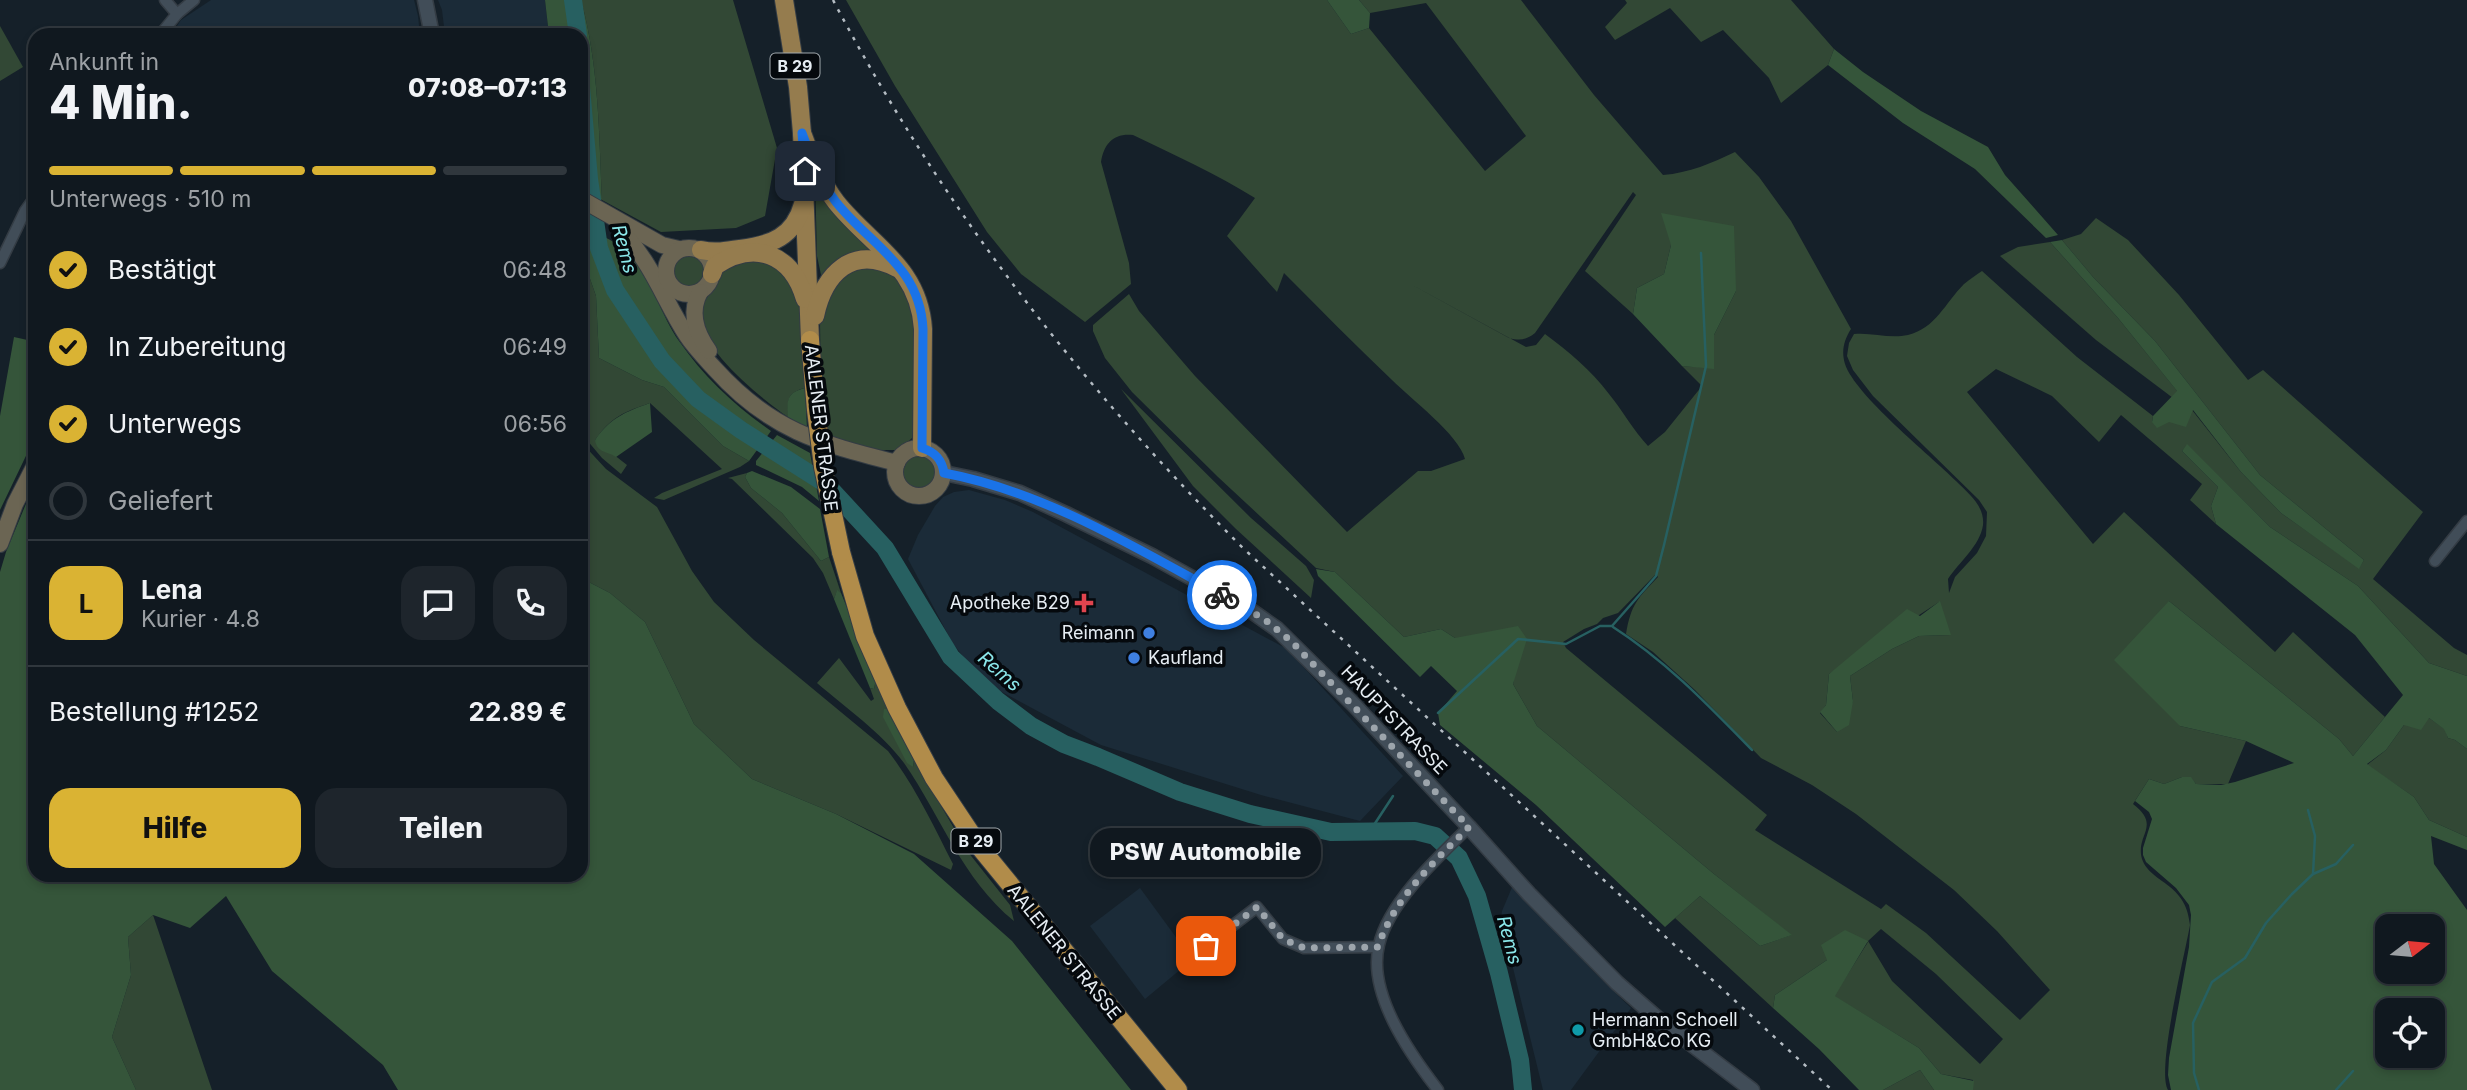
<!DOCTYPE html>
<html lang="de">
<head>
<meta charset="utf-8">
<style>
  body { margin:0; font-family:Inter,sans-serif; background:#1e252c; color:#f1f3f6; height:100vh; display:flex; flex-direction:column; font-size:26px; white-space:nowrap }
  * { box-sizing:border-box; margin:0 }
  p { font-size:23px; color:#9ca0a4 }
  .icon { flex:none; width:38px; height:38px; fill:none; stroke:currentColor; stroke-width:2; stroke-linecap:round; stroke-linejoin:round }
  .map { position:relative; flex:1; overflow:hidden }
  .sheet { position:absolute; left:28px; top:28px; width:560px; height:854px; display:flex; flex-direction:column; background:#10181f; border-radius:21px; box-shadow:0 4px 10px #0003,0 0 0 2px #30373d }
  .sheet>* { flex:none }
  .needle { width:46px; rotate:74deg }
  .fabs { position:absolute; left:2375px; top:914px; display:grid; gap:14px }
  .fabs a { display:grid; place-items:center; width:70px; height:70px; border-radius:14px; background:#10181f; box-shadow:0 4px 10px #0003,0 0 0 2px #30373d; font-size:35px }
  .pin { position:absolute; display:grid; place-items:center; width:60px; height:60px; color:#fff; margin:-30px; border-radius:14px; box-shadow:0 4px 10px #0006 }
  .courier { position:absolute; display:grid; place-items:center; width:70px; height:70px; margin:-35px; border:5px solid #1a73e8; border-radius:50%; background:#fff; color:#222; box-shadow:0 2px 9px #0007 }
  .bubble { position:absolute; height:49px; border-radius:21px; background:#10181f; box-shadow:0 4px 10px #0003,0 0 0 2px #30373d; font-size:23px; font-weight:800; line-height:49px; text-align:center }
  .overview em { font-style:normal; font-weight:800 }
  .overview div { display:flex; flex-direction:column-reverse }
  .overview { display:flex; align-items:center; justify-content:space-between; height:119px; padding:0 21px }
  h1 { font-size:46px; font-weight:800; line-height:52px }
  .bar { display:grid; grid-template-columns:repeat(4,1fr); gap:10px 7px; align-content:center; height:84px; padding:0 21px }
  .bar i { height:9px; border-radius:5px; background:#30373d }
  .bar .selected { background:#dab333 }
  .bar p { grid-column:span 4 }
  .line { display:flex; align-items:center; gap:18px; padding:0 21px; border-top:2px solid #30373d }
  .line div { flex:1 }
  .round { display:grid; place-items:center; flex:none; width:74px; height:74px; border-radius:21px; background:#1e252c }
  ol { padding:0 21px; list-style:none }
  li { display:flex; align-items:center; gap:21px; height:77px }
  li p { margin-inline-start:auto }
  li .icon { padding:7px; border-radius:50%; background:#dab333; color:#111; stroke-width:4 }
  li:last-child { color:#9ca0a4 }
  li i { width:38px; height:38px; border:4px solid #30373d; border-radius:50% }
  .button { display:flex; gap:14px; margin-top:auto; padding:14px 21px }
  .button a { flex:1; height:80px; border-radius:21px; background:#dab333; color:#111; font-size:28px; font-weight:800; line-height:80px; text-align:center }
  .button a+a { background:#1e252c; color:#f1f3f6 }
  .map>svg:first-child { display:block }
  .built { fill:#1b2b38 }
  .green { fill:#324835; fill-rule:evenodd }
  .forest { fill:#35553a; fill-rule:evenodd }
  .lines { fill:none; stroke-linecap:round; stroke-linejoin:round }
  .stream { stroke:#276061; stroke-width:2.5 }
  .river { stroke:#276061; stroke-width:18 }
  .minor-casing { stroke:#343c44; stroke-width:13 }
  .tertiary-casing { stroke:#343c44; stroke-width:17 }
  .secondary-casing { stroke:#343c44; stroke-width:18 }
  .primary-casing { stroke:#343c44; stroke-width:20 }
  .trunk-casing { stroke:#343c44; stroke-width:20 }
  .minor { stroke:#414d58; stroke-width:10 }
  .tertiary { stroke:#414d58; stroke-width:14 }
  .secondary { stroke:#6b6553; stroke-width:16 }
  .primary { stroke:#957c4e; stroke-width:18 }
  .trunk { stroke:#b18c4a; stroke-width:18 }
  .rail { stroke:#b4bcc3; stroke-width:2.5; stroke-dasharray:3.5 7; stroke-linecap:butt }
  .trunk-bridge-casing { stroke:#343c44; stroke-width:20; stroke-linecap:butt }
  .trunk-bridge { stroke:#b18c4a; stroke-width:18 }
  .done { stroke:#9da5ac; stroke-width:7; stroke-dasharray:0 12.6 }
  .route { stroke:#1a73e8; stroke-width:9 }
  .health-dot { fill:#e0444e; stroke:#05090d; stroke-width:2.5 }
  .shop-dot { fill:#3f7fe0; stroke:#05090d; stroke-width:2.5 }
  .culture-dot { fill:#0f9aa8; stroke:#05090d; stroke-width:2.5 }
  .labels { text-anchor:middle; stroke-width:7; stroke-linejoin:round; paint-order:stroke }
  .shield { fill:#05090d; stroke:#a2a9ae; stroke-width:2 }
  .shield-label { font-size:16px; font-weight:bold; fill:#e6edf3 }
  .street-label { font-size:18px; fill:#e6edf3; stroke:#05090d }
  .poi-label { font-size:18px; fill:#e6edf3; stroke:#05090d; text-anchor:end }
  .water-label { font-size:19px; font-style:italic; fill:#8be7ea; stroke:#05090d }
</style>
</head>
<body>
<div class="map">
<svg width="2467" height="1090" viewBox="0 0 2467 1090">
  <rect width="100%" height="100%" fill="#152029"/>
  <g class="built">
    <path d="M211 0H414L418 16 420 35H171L181 20Z"/>
    <path d="M438 0H545L549 35H445L442 10Z"/>
    <path d="M969 490 1005 500 1033 512 1287 649 1403 776 1360 821 1261 795 1101 745 1000 691 972 667 953 644 908 559 918 535 935 506 943 497 954 492Z"/>
    <path d="M1513 885 1593 971 1631 1008 1571 1090H1543L1501 919 1502 911Z"/>
    <path d="M1140 888 1186 951 1187 964 1145 999 1090 926Z"/>
  </g>
  <g class="green">
    <path d="M581 0H733L777 148 765 216 736 228 661 232 602 200C599 133 599 65 581 0Z"/>
    <path d="M846 0H1327L1351 34 1369 28 1485 171 1526 136 1426 3 1370 13 1359 0H1521L1594 95 1663 175C1689 173 1712 163 1735 152L1759 177 1791 221 1851 329C1844 340 1841 351 1845 364 1855 395 1930 455 1956 481 1968 493 1985 506 1983 525 1980 546 1959 562 1948 579L1949 593 1955 577 1977 553 1986 536 1987 512 1979 500 1873 396 1853 370 1847 356 1849 343 1854 334C1871 332 1889 339 1908 335 1936 328 1945 303 1964 284 1970 279 1976 275 1982 271L2077 357 2153 416 2152 422 2192 410 2241 472 2281 513 2359 568 2364 560 2260 475 2155 341 2093 277 2062 240 2081 234 2096 218 2128 240 2179 295 2248 380 2263 370 2423 512 2373 579 2454 648 2467 655V676L2429 663 2358 586 2270 527 2187 445 2182 451 2218 487 2211 506 2216 524 2190 500 2202 484 2121 415 2099 442 2052 396 1996 369 1967 392 2093 544 2124 512 2275 652 2293 632 2385 717 2353 756 2339 739 2169 601 2180 726 2246 741 2228 784H2196L2190 777H2182L2164 784 2149 779 2133 804C2162 826 2135 835 2142 859 2151 884 2186 882 2190 925 2185 954 2156 1070 2168 1090H1973V1080L1941 1074 1919 1048 1834 996 1868 942 1827 960 1775 995 1773 1008 1675 918 1700 896 1760 946 1791 935 1714 874 1537 726 1513 684 1516 667 1455 638 1441 629 1404 637 1335 572 1316 568 1218 477 1132 392 1105 358 1093 331V325L1129 294 1139 311 1195 376 1347 532 1418 471H1431L1465 459C1459 435 1411 399 1392 380 1355 345 1320 309 1284 273L1277 292 1227 236 1255 198C1216 174 1175 155 1133 135 1113 133 1104 144 1101 162L1129 263 1131 284 1085 322 1021 274 987 232 895 86ZM1633 192 1636 195 1585 271 1633 314 1637 288 1664 274 1671 245 1736 291 1714 335V368L1682 366 1702 386 1665 432 1648 446C1633 430 1623 411 1609 394 1591 370 1569 352 1545 334L1536 345 1526 347 1405 281 1509 338C1520 341 1526 340 1535 333ZM1656 574 1658 577C1638 598 1631 604 1626 634L1653 652 1695 690 1761 758 1812 785 1856 814 1954 890 1997 931 2050 990 2020 1020 1926 933 1886 904 1881 909 1755 830 1767 815 1566 648 1563 642 1584 629 1597 624 1603 618 1618 613ZM1939 602 1950 635 1919 636 1892 649 1850 676 1853 701 1837 732 1820 713 1826 705 1829 674ZM1881 929 1936 974 2003 1039 1980 1064 1892 981 1868 941Z"/>
    <path d="M1625 0H1791L1834 49 1828 65 1781 103 1769 78 1723 30 1701 42 1670 8 1615 40 1605 27 1627 3Z"/>
    <path d="M0 26 23 67 0 81Z"/>
    <path d="M815 175 880 250 873 257 823 284 817 256Z"/>
    <path d="M2050 242 2118 318 2178 392 2173 398 2096 340 2000 256 2018 247Z"/>
    <circle cx="689" cy="271" r="18"/>
    <path d="M581 253 596 296 599 358 642 380 664 387 723 446 749 461 740 467 664 500 654 498 662 493 722 469 650 403C624 412 611 417 595 440L627 465 621 474 602 458 581 433Z"/>
    <path d="M747 256 778 264 800 298 805 388C786 393 788 400 788 417 762 399 684 339 703 301 705 296 710 292 713 288 717 282 718 273 723 269 729 264 740 260 747 256Z"/>
    <path d="M858 267 882 269 895 276 904 287 916 318V412L912 438 899 450H879L826 436 821 403 820 321 834 280Z"/>
    <path d="M1121 389 1251 518 1306 566 1314 580 1311 598 1236 529 1193 486Z"/>
    <path d="M581 442 606 469 657 507 692 571 714 602 754 640 888 751C915 786 933 825 953 864L951 870 836 814 752 779 694 724 645 622 610 593 581 578Z"/>
    <circle cx="919" cy="473" r="18"/>
    <path d="M747 473 745 477 751 488 782 513 821 561 829 557 841 593 837 591 834 599 823 573 813 558 732 479 728 478Z"/>
    <path d="M839 658 871 701 874 699 870 688 874 689 876 679 913 767 914 760 968 852 1010 905 1014 921C962 879 941 816 904 763 881 732 846 708 817 683Z"/>
    <path d="M2429 718 2445 729 2448 738 2455 740 2467 749V837L2429 820 2414 797 2367 765 2386 750 2404 725Z"/>
    <path d="M153 915 212 1090H136L112 1037 131 975 128 937Z"/>
    <path d="M1920 1070 1934 1090H1883Z"/>
  </g>
  <g class="forest">
    <path d="M545 0H581C599 65 599 133 602 200L581 188V35H549Z"/>
    <path d="M1327 0H1359L1370 13 1369 28 1351 34Z"/>
    <path d="M1834 49 1863 72 1921 111 1988 147 2005 175 2058 235 2046 238 1975 169 1903 123 1828 65Z"/>
    <path d="M1661 213 1734 226 1736 291 1714 335V369L1682 366 1633 314 1637 288 1664 274 1671 245Z"/>
    <path d="M581 226C595 233 612 239 624 249 647 267 661 316 679 341 704 377 735 406 771 431L749 461 723 446 664 387 642 380 599 358 596 296 581 253Z"/>
    <path d="M2062 240 2093 277 2155 341 2260 475 2364 560 2359 569 2281 513 2241 472 2193 410 2186 427 2169 422 2157 428 2152 422 2153 416 2177 391 2118 318 2050 242Z"/>
    <path d="M14 337 32 341 35 337V437L0 510V416Z"/>
    <path d="M805 388 807 428 788 417C787 400 786 393 805 388Z"/>
    <path d="M650 403 652 432 616 457C607 451 597 453 595 440 610 418 625 412 650 403Z"/>
    <path d="M777 435 810 453 819 501 802 487 756 465V461Z"/>
    <path d="M2187 444 2270 527 2358 586 2429 663 2467 676V749L2455 740 2448 738 2444 729 2429 718 2421 730 2404 725 2386 750 2367 764 2414 797 2429 820 2467 837V850L2431 836 2434 864 2467 910V1090H2171L2168 1075 2169 1058 2189 947 2191 915 2189 905 2176 888 2146 862 2143 855V848L2152 819 2149 812 2135 801 2149 779 2164 784 2182 777H2191L2196 784 2221 785 2235 782 2294 763 2246 741 2180 726 2114 660 2169 601 2339 739 2353 756 2403 695 2355 635 2216 524 2211 506 2218 487 2182 451ZM2387 926H2432V971H2387ZM2387 1010H2432V1055H2387Z"/>
    <path d="M752 471 791 487 820 509 829 557 821 561 782 513 751 488 745 477 747 473Z"/>
    <path d="M35 482V875H581V578L610 593 645 622 694 724 752 779 836 814 914 854 1012 941 1131 1090H398L383 1065 272 971 226 896 190 928 153 915 128 937 131 975 112 1037 136 1090H0V572L6 552Z"/>
    <path d="M1316 569 1335 572 1404 637 1441 629 1455 638 1518 626 1527 639 1513 684 1537 726 1714 874 1792 935 1760 946 1700 896 1665 927 1536 805 1440 725 1438 713 1457 691 1431 666 1420 677 1318 576Z"/>
    <path d="M837 590 841 593 876 679 874 689 870 688 834 599Z"/>
    <path d="M1940 601 1951 635 1919 636 1892 649 1850 676 1853 701 1849 725 1837 732 1820 712 1826 705 1829 674 1907 609 1920 616Z"/>
    <path d="M884 709H889L914 760 913 767 907 763 883 717Z"/>
    <path d="M1845 930 1868 941 1835 996 1919 1048 1941 1074 1974 1081 1973 1090H1934L1920 1070 1883 1090H1859L1819 1049 1773 1008 1775 995 1827 960 1821 945Z"/>
  </g>
  <g class="lines">
    <g class="stream">
      <path d="M1613 627C1666 661 1708 705 1752 750"/>
      <path d="M1438 713 1518 639 1566 644 1600 626H1612L1656 576 1664 545 1706 366 1701 253"/>
      <path d="M2308 810 2315 836 2313 874"/>
      <path d="M1370 831 1393 796"/>
      <path d="M2199 1090 2194 1073 2193 1023 2212 982 2245 958 2266 923 2292 894 2313 874 2336 864 2353 845"/>
      <path d="M2336 1090 2353 1071"/>
    </g>
    <g class="river">
      <path d="M573 0 578 35"/>
      <path d="M581 87 589 179 599 248 615 290 662 361 698 399 741 430 826 484 885 548 951 657 998 701 1031 726 1064 744 1098 757 1180 792 1250 814 1331 832 1415 831 1435 836 1459 858 1477 896 1499 973 1520 1060 1523 1090"/>
    </g>
    <defs>
      <g id="minor">
        <path d="M165 0 177 14"/>
        <path d="M160 35 177 14 194 0"/>
        <path d="M0 263 25 211 35 197"/>
        <path d="M2435 561 2467 521"/>
        <path d="M1194 955 1257 907 1283 939 1304 948 1378 947"/>
        <path d="M1438 1090C1410 1054 1367 993 1379 945 1388 903 1439 856 1469 827"/>
      </g>
      <g id="tertiary">
        <path d="M425 0 432 35"/>
        <path d="M944 473 973 479 1020 493 1066 514 1152 556 1250 610 1277 629 1355 706 1469 827 1529 894 1617 983 1657 1018 1752 1090"/>
      </g>
      <g id="secondary">
        <path d="M581 199 662 245 679 249"/>
        <path d="M626 236C654 268 665 302 687 336 695 348 705 358 715 369 771 431 819 443 897 463"/>
        <circle cx="689" cy="271" r="23"/>
        <path d="M700 292C689 312 696 333 709 351"/>
        <circle cx="919" cy="472" r="24"/>
        <path d="M0 544 15 504 35 465"/>
      </g>
      <g id="primary">
        <path d="M784 0 798 87 802 133 810 340"/>
        <path d="M802 133C811 157 820 181 836 202 870 245 919 266 923 329L922 448"/>
        <path d="M701 250C714 253 727 251 740 249 771 245 794 237 803 204"/>
        <path d="M712 274 715 266C755 239 792 254 805 299"/>
        <path d="M815 316C824 274 852 244 897 268"/>
      </g>
      <g id="trunk">
        <path d="M810 340 816 410"/>
        <path d="M841 552 865 636 897 708 934 778 982 850 1178 1090"/>
      </g>
    </defs>
    <use href="#minor" class="minor-casing"/>
    <use href="#tertiary" class="tertiary-casing"/>
    <use href="#secondary" class="secondary-casing"/>
    <use href="#primary" class="primary-casing"/>
    <use href="#trunk" class="trunk-casing"/>
    <use href="#minor" class="minor"/>
    <use href="#tertiary" class="tertiary"/>
    <use href="#secondary" class="secondary"/>
    <use href="#primary" class="primary"/>
    <use href="#trunk" class="trunk"/>
    <path class="rail" d="M833 0C942 207 1079 384 1244 549L1832 1090"/>
    <defs>
      <path id="trunk-bridge" d="M816 410 823 467 841 552"/>
    </defs>
    <use href="#trunk-bridge" class="trunk-bridge-casing"/>
    <use href="#trunk-bridge" class="trunk-bridge"/>
  </g>
  <g class="lines">
    <path class="done" d="M1206 946 1257 907 1283 939 1304 948 1378 947C1394 898 1434 862 1469 827L1291 641 1264 619 1222 595"/>
    <path class="route" d="M805 171 802 133C811 157 820 181 836 202 870 245 920 266 923 329L922 448C935 452 942 459 944 473 1042 491 1135 547 1222 595"/>
  </g>
  <path class="health-dot" d="M1080.5 592.5h7v7h7v7h-7v7h-7v-7h-7v-7h7z"/>
  <g class="shop-dot">
    <circle cx="1149" cy="633" r="7"/>
    <circle cx="1134" cy="658" r="7"/>
  </g>
  <circle class="culture-dot" cx="1578" cy="1030" r="7"/>
  <g class="labels">
    <g class="shield">
      <rect x="770.5" y="53.5" width="49" height="25" rx="5"/>
      <rect x="951.5" y="828.5" width="49" height="25" rx="5"/>
    </g>
    <g class="shield-label">
      <text x="795" y="72">B 29</text>
      <text x="976" y="847">B 29</text>
    </g>
    <g class="street-label">
      <text transform="translate(821 428) rotate(83)" y="6">AALENER STRASSE</text>
      <text transform="translate(1394 720) rotate(46)" y="6">HAUPTSTRASSE</text>
      <text transform="translate(1064 952) rotate(51)" y="6">AALENER STRASSE</text>
    </g>
    <g class="poi-label">
      <text x="1070" y="609">Apotheke B29</text>
      <text x="1135" y="639">Reimann</text>
      <text x="1148" y="664" text-anchor="start">Kaufland</text>
      <text x="1592" y="1026" text-anchor="start">Hermann Schoell<tspan x="1592" dy="21">GmbH&amp;Co KG</tspan></text>
    </g>
    <g class="water-label">
      <text transform="translate(625 249) rotate(75)" y="7">Rems</text>
      <text transform="translate(1000 671) rotate(41)" y="7">Rems</text>
      <text transform="translate(1510 940) rotate(75)" y="7">Rems</text>
    </g>
  </g>
</svg>
<div class="fabs">
<a><svg class="needle" viewBox="-14 -14 28 28"><path d="M0-13l5 13h-10z" fill="#e53935"/><path d="M0 13l5-13h-10z" fill="#9ca0a4"/></svg></a>
<a><svg class="icon" aria-label="locate" viewBox="0 0 24 24"><circle cx="12" cy="12" r="6"/><path d="M12 2v4M12 18v4M2 12h4M18 12h4"/></svg></a>
</div>
<div class="pin" style="left:1206px;top:946px;background:#ea580c"><svg class="icon" aria-label="bag" viewBox="0 0 24 24"><path d="M5 8h14l-1 12H6zM9 8a3 3 0 0 1 6 0"/></svg></div>
<div class="pin" style="left:805px;top:171px;background:#1f2937"><svg class="icon" aria-label="home" viewBox="0 0 24 24"><path d="M3 11l9-7 9 7M6 9v11h12V9"/></svg></div>
<div class="courier" style="left:1222px;top:595px"><svg class="icon" aria-label="bike" viewBox="0 0 24 24"><circle cx="6" cy="16" r="4"/><circle cx="18" cy="16" r="4"/><path d="M6 16l4-8h5l3 8M10 8l3 8H6M13 5h3"/></svg></div>
<div class="bubble" style="left:1090px;top:828px;width:231px">PSW Automobile</div>
<section class="sheet">
<div class="overview"><div><h1>4 Min.</h1><p>Ankunft in</p></div><em>07:08–07:13</em></div>
<div class="bar"><i class="selected"></i><i class="selected"></i><i class="selected"></i><i></i><p>Unterwegs · 510 m</p></div>
<ol>
<li><svg class="icon" aria-label="check" viewBox="0 0 24 24"><path d="M5 12l5 5 9-10"/></svg>Bestätigt<p>06:48</p></li>
<li><svg class="icon" aria-label="check" viewBox="0 0 24 24"><path d="M5 12l5 5 9-10"/></svg>In Zubereitung<p>06:49</p></li>
<li><svg class="icon" aria-label="check" viewBox="0 0 24 24"><path d="M5 12l5 5 9-10"/></svg>Unterwegs<p>06:56</p></li>
<li><i></i>Geliefert</li>
</ol>
<div class="line" style="height:126px"><b class="round" style="background:#dab333;color:#111">L</b><div><b>Lena</b><p>Kurier · 4.8</p></div><a class="round"><svg class="icon" aria-label="chat" viewBox="0 0 24 24"><path d="M4 5h16v11H9l-5 4z"/></svg></a><a class="round"><svg class="icon" aria-label="phone" viewBox="0 0 24 24"><path d="M5 4h4l2 5-3 2q2 4 5 5l2-3 5 2v4C11 20 4 13 5 4z"/></svg></a></div>
<div class="line" style="height:91px"><div>Bestellung #1252</div><b>22.89 €</b></div>
<div class="button"><a>Hilfe</a><a>Teilen</a></div>
</section>
</div>
</body>
</html>
